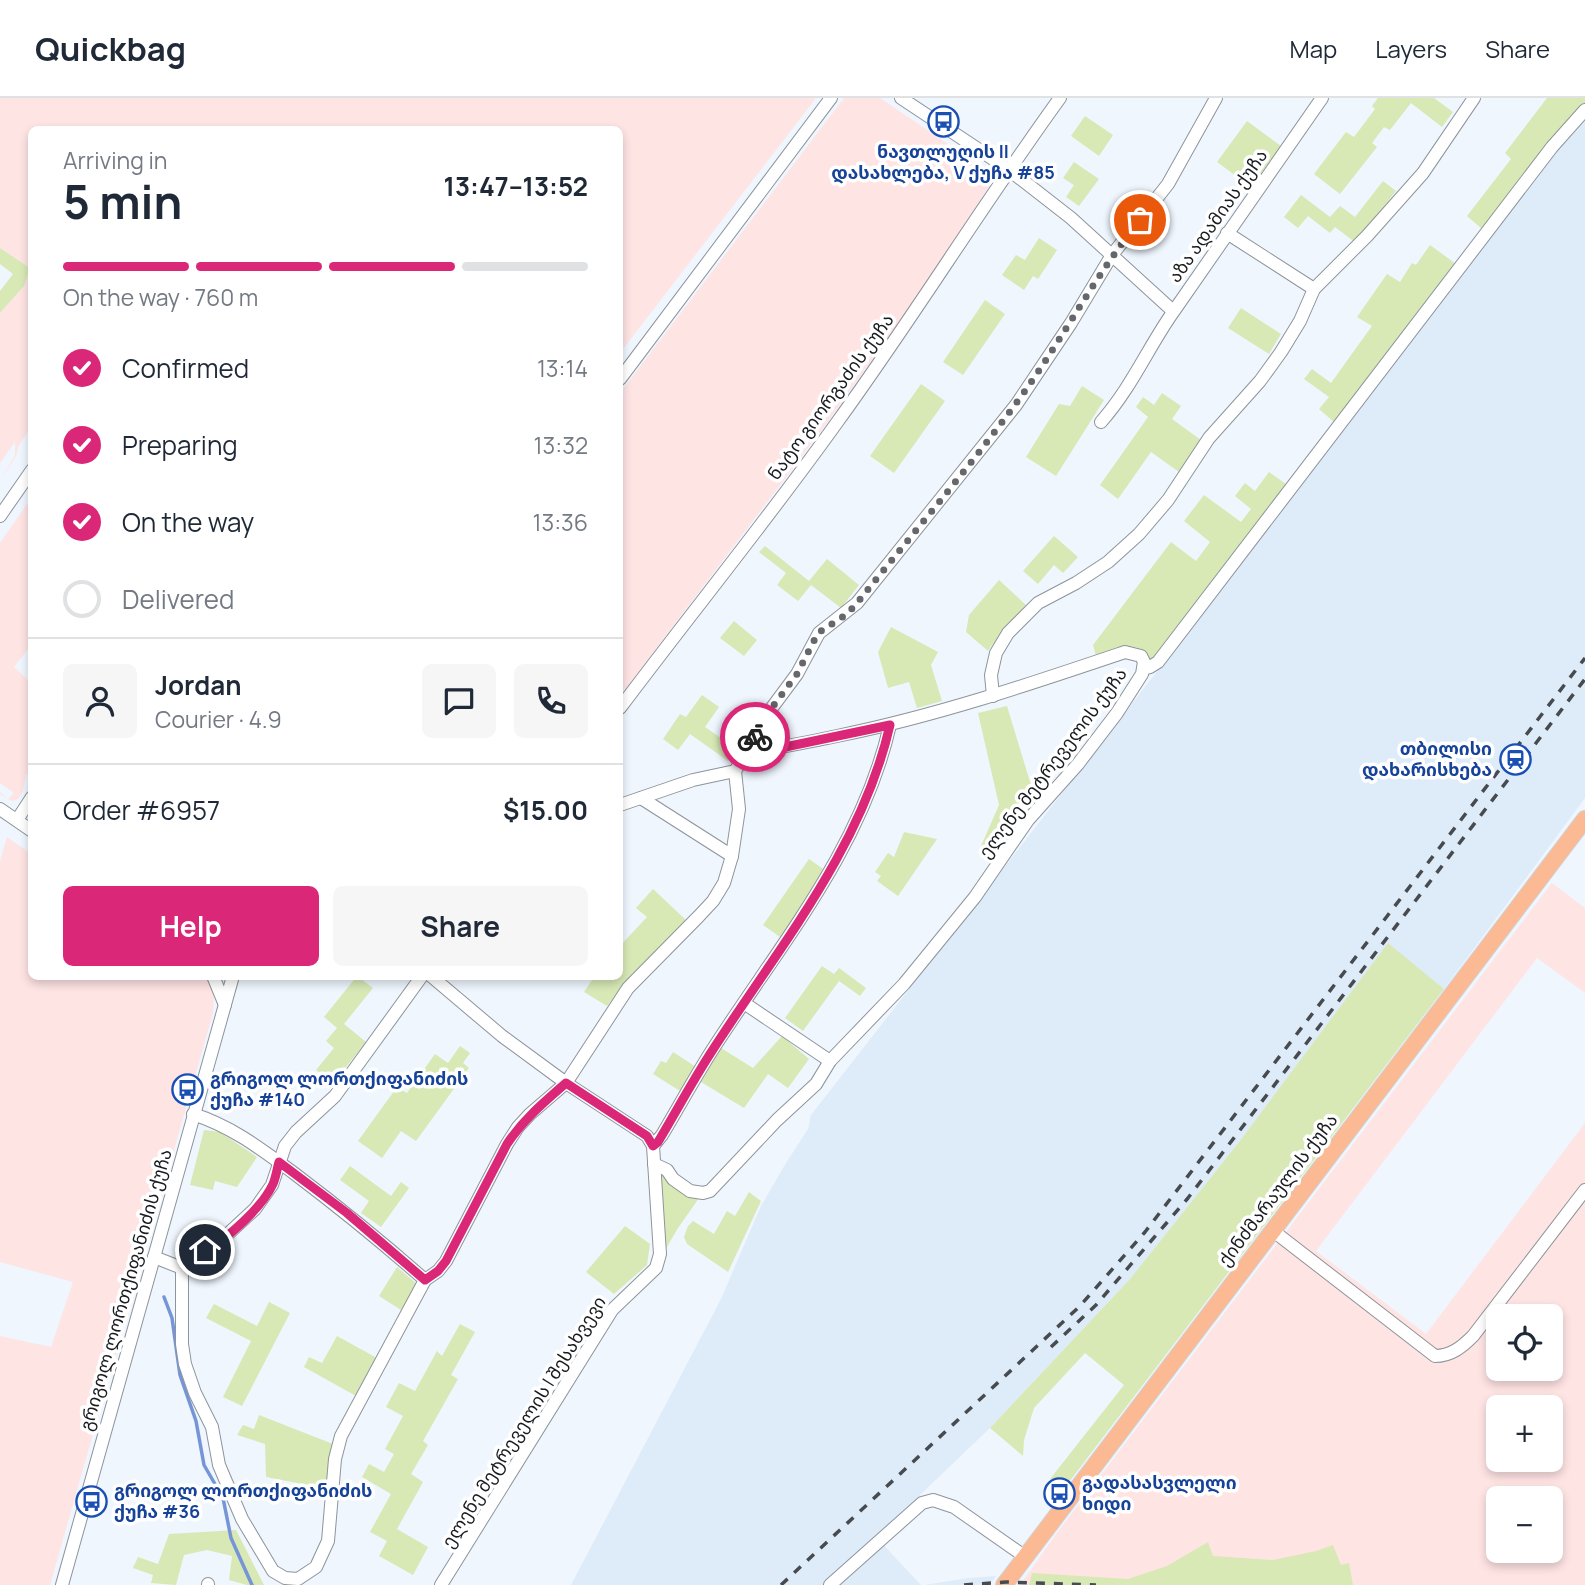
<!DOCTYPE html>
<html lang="en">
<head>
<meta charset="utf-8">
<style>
  body { margin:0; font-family:Manrope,"Noto Sans Georgian",sans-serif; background:#f6f6f7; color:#1f2937; height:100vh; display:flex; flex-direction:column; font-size:26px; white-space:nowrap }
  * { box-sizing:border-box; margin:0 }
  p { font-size:23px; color:#747a83 }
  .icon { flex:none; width:38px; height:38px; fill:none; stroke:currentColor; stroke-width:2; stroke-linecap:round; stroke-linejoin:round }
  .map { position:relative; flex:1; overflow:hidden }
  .sheet { position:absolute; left:28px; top:28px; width:595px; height:854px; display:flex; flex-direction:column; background:#fff; border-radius:10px; box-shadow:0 4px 10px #0003 }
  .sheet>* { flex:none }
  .fabs { position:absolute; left:1486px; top:1206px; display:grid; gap:14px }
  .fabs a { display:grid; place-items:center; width:77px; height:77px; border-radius:10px; background:#fff; box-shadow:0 4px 10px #0003; font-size:35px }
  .pin { position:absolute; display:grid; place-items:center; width:60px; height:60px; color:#fff; margin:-30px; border:4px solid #fff; border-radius:50%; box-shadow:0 2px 7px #0007 }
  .courier { position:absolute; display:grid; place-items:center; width:70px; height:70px; margin:-35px; border:5px solid #db2777; border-radius:50%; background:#fff; color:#222; box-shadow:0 2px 9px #0007 }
  .headline em { font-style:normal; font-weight:700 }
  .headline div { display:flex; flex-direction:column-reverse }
  .headline { display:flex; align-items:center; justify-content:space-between; height:119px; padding:0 35px }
  h1 { font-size:46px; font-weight:700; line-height:52px }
  .bar { display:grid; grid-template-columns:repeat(4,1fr); gap:10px 7px; align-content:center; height:84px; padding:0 35px }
  .bar i { height:9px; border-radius:5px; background:#e0e1e3 }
  .bar .active { background:#db2777 }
  .bar p { grid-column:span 4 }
  .line { display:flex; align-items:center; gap:18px; padding:0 35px; border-top:2px solid #e0e1e3 }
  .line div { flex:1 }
  .round { display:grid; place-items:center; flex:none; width:74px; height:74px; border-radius:10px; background:#f6f6f7 }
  ol { padding:0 35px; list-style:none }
  li { display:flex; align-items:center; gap:21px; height:77px }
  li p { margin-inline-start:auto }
  li .icon { padding:7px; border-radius:50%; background:#db2777; color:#fff; stroke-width:4 }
  li:last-child { color:#747a83 }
  li i { width:38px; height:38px; border:4px solid #e0e1e3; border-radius:50% }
  .button { display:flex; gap:14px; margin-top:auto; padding:14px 35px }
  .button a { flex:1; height:80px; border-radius:10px; background:#db2777; color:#fff; font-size:28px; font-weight:700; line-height:80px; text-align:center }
  .button a+a { background:#f6f6f7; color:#1f2937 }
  header { display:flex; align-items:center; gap:42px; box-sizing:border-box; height:98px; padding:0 35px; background:#fff; border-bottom:2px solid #e0e1e3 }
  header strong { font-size:33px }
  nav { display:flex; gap:38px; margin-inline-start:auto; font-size:24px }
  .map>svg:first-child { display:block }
  .industrial { fill:#ffe4e4; fill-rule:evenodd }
  .built { fill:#deebf9 }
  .green { fill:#d8e9b6 }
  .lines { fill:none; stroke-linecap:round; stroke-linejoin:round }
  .stream { stroke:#7595d7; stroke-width:3.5 }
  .minor-casing { stroke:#8d949b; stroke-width:14 }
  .major-casing { stroke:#d1d2d2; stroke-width:18 }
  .minor { stroke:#fff; stroke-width:12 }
  .major { stroke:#fbb994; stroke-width:16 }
  .rail { stroke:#474b4f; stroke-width:3.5; stroke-dasharray:9 9; stroke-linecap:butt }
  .done { stroke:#64686d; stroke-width:7; stroke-dasharray:0 12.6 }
  .route { stroke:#db2777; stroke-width:9 }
  .labels { text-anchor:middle; stroke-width:7; stroke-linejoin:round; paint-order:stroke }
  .transit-label { font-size:18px; font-weight:bold; fill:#164399; stroke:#fff; text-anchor:start }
  .street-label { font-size:18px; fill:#191c1f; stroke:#fff }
</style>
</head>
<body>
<header>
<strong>Quickbag</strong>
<nav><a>Map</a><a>Layers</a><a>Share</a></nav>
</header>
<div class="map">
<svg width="1585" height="1487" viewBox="0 0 1585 1487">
  <rect width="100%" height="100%" fill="#eff6fe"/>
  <g class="industrial">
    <path d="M0 0H816L620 255V32H32L31 329 19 347 16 358 0 383 15 357V344L0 365V215L24 188 30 170 0 150Z"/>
    <path d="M844 0H880L995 78 944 161 821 333 620 598V295Z"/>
    <path d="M31 400V547L14 569 31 585V666L27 674 31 669V679L26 676 23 693 18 701 12 703 0 696V694L8 701 14 695 0 685V445Z"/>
    <path d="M7 739 31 756 32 878 207 879 214 898 213 915 50 1487H0V1238L51 1249 73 1184 0 1164V763Z"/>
    <path d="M1552 785 1585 810V895L1537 860 1316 1153 1426 1236 1585 1025V1487H1020L1059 1432ZM1498 1218H1550V1270H1498ZM1498 1309H1550V1362H1498ZM1498 1400H1550V1452H1498Z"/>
  </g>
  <g class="built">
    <path d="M1585 21V700L1444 891 1388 846 1239 1044 1130 1181 990 1330 876 1439 921 1487H571L721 1201 761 1108 786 1065 808 1031 811 1017 1162 567 1565 40Z"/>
    <path d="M996 1478 989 1487H924L969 1480Z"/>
  </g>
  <g class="green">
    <path d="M1378 0H1434L1453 14 1442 29 1411 5 1390 32 1384 29 1372 45 1377 49 1340 96 1314 76 1346 34 1354 39 1375 11 1372 8Z"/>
    <path d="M1547 0H1585V6L1564 26 1482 131 1467 118 1511 61 1505 55Z"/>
    <path d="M1085 18 1113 37 1099 58 1071 38Z"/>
    <path d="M1247 23 1281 48 1251 89 1217 64Z"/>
    <path d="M1074 64 1099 81 1079 108 1066 99 1074 87 1063 80Z"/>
    <path d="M1383 83 1396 93 1356 145 1335 129 1330 135 1308 118 1298 130 1284 119 1301 97 1330 119 1340 108 1355 119Z"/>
    <path d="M1039 140 1057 152 1038 181 1033 178 1024 192 1002 177 1016 157 1025 162Z"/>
    <path d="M1430 147 1456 166 1335 325 1319 311 1329 299 1304 281 1312 271 1331 285 1372 228 1357 219 1387 176 1400 184 1412 165 1416 167Z"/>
    <path d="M0 150 30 170 24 188 0 215V193L13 176 0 166Z"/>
    <path d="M985 202 1005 216 963 277 943 264Z"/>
    <path d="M1241 210 1281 236 1269 256 1228 230Z"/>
    <path d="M921 286 945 303 894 375 870 358Z"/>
    <path d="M1082 288 1104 302 1056 378 1026 359 1059 306 1070 308Z"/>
    <path d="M1162 295 1181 308 1172 321 1201 342 1179 374 1151 354 1118 401 1100 387 1148 319 1136 309 1143 299 1154 307Z"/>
    <path d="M1269 374 1286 386 1155 560 1149 562C1141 538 1113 553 1096 558L1093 547 1171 444 1196 463 1210 444 1184 423 1204 397 1241 424 1251 411 1235 398 1245 385 1255 393Z"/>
    <path d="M1054 438 1078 459 1063 475 1054 467 1038 486 1023 473Z"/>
    <path d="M765 448 809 483 827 461 859 487 841 510 811 487 798 503 777 487 786 475 759 454Z"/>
    <path d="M999 482 1026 507C1021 522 999 535 988 553L966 534 969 517Z"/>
    <path d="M734 523 757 542 744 558 720 540Z"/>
    <path d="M891 529 938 554 931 567 942 603 917 610 909 584 888 590 878 554Z"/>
    <path d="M702 597 719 609 705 629 737 651 728 663 690 636 678 652 663 641 680 616 686 619Z"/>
    <path d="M1007 608 1034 697 995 752 981 748 999 707 978 615Z"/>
    <path d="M904 734 937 741 898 798 877 783 881 778 875 774 888 755 894 759Z"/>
    <path d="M809 761 826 773 780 839 763 827Z"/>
    <path d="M653 791 687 823 631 877 607 908 584 894 594 879 620 878V848L647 819 636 810Z"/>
    <path d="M1388 845 1444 891 1063 1392 1050 1381 1124 1287 1085 1255 1034 1310 1024 1342 1023 1358 990 1330 1130 1181 1239 1044Z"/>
    <path d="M822 868 834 876 839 870 866 890 860 898 839 883 803 933 785 920Z"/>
    <path d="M357 878 373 890 344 926 366 944 333 985 316 972 334 950 326 943 337 930 324 919Z"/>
    <path d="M782 938 809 961 788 990 768 976 744 1010 701 984 721 950 753 970Z"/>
    <path d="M460 948 470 955 463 965 469 970 416 1043 401 1033 382 1060 358 1043 397 989 407 995 435 956 448 965Z"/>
    <path d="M673 954 696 969 680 993 653 976 661 963 666 965Z"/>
    <path d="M204 1032 220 1034 257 1059 237 1089 215 1083 213 1092 190 1087Z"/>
    <path d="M350 1068 391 1098 401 1084 409 1090 381 1129 361 1115 369 1103 340 1082Z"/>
    <path d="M662 1073 699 1100 678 1130 664 1154 659 1075Z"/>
    <path d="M749 1094 761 1103 728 1174 687 1146 684 1139 688 1128 693 1123 714 1136 727 1113 735 1118Z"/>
    <path d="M625 1128 650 1146 647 1167 614 1196 586 1174Z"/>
    <path d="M397 1169 417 1186 401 1212 379 1198Z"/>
    <path d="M269 1204 290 1215 242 1308 223 1299 251 1243 206 1220 214 1206 257 1228Z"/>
    <path d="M460 1226 475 1234 451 1277 458 1281 423 1343 428 1347 411 1376 423 1384 397 1431 428 1449 413 1477 379 1458 387 1443 370 1434 391 1396 362 1379 369 1366 384 1374 394 1356 385 1351 403 1318 386 1309 399 1285 415 1293 437 1253 442 1258Z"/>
    <path d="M337 1238 377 1260 356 1298 304 1269 309 1259 322 1265Z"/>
    <path d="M259 1317 333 1346 327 1402 306 1399 308 1387 266 1379 265 1346 237 1337 243 1327 254 1331Z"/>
    <path d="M236 1432 264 1487H247L229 1482 232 1458 207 1452 184 1457 176 1487 151 1485 153 1477 133 1470 138 1459 158 1466 169 1436Z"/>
    <path d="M1208 1444 1213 1458 1273 1462 1316 1453 1333 1447 1341 1467 1349 1465 1353 1487H1029L1032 1475 1128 1481 1167 1468Z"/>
  </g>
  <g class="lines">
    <path class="stream" d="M164 1199 172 1220 180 1277 196 1323 204 1367 223 1400 231 1440 252 1487"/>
    <defs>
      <g id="minor">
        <path d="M901 0 1008 71 1071 120 1173 213"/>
        <path d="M1227 135 1314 191"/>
        <path d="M620 281 831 0"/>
        <path d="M1101 324C1130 291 1145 256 1169 220L1322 0"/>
        <path d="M0 418 32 372"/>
        <path d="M1143 571 1150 569 1158 564 1552 49 1585 12"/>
        <path d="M993 598 991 577 996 555 1008 535 1038 505 1076 485 1108 464 1139 436 1168 402 1209 340 1260 283 1281 254 1300 223 1314 191 1367 138 1423 75 1474 0"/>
        <path d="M620 610C692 514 768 421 838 323 915 217 983 106 1060 0"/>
        <path d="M748 653 768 615 797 576 819 535 857 505 1016 307 1071 225 1112 157 1168 86 1216 0"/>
        <path d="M641 700 732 758"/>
        <path d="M620 707 693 682 735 673 748 653C778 651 808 644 837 638 936 618 1030 586 1125 554L1141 558 1144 564 1142 576 1117 615 1078 666 1028 722 975 799 904 886 830 963 816 986 777 1022 710 1093 703 1095 690 1093 673 1081 667 1072 654 1066"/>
        <path d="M0 711 32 733"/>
        <path d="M17 722 32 699"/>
        <path d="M213 878 225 907"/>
        <path d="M431 878 502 938 566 985 647 1038 653 1048 660 1156 656 1170 612 1212 441 1487"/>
        <path d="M744 905 830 963"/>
        <path d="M193 1016C233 1029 261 1051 295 1076 340 1110 383 1145 425 1182"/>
        <path d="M653 1048 662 1037C678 1010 694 981 711 954 778 849 862 751 890 627"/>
        <path d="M1272 1132 1435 1258C1451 1258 1462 1249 1473 1238L1585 1092"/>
        <path d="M154 1159 182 1170V1246L185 1266 195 1295 212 1329 219 1367 242 1421 273 1473 285 1480 298 1481 316 1469 328 1443 335 1361 341 1338 425 1182 438 1173 446 1163 507 1046 518 1029 530 1016 566 985 628 890 699 818 713 803 724 785 732 758 739 711 735 673"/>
        <path d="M182 1170 188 1161 216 1147 255 1111 272 1087 285 1048 296 1034 335 998 422 878"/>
        <path d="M62 1487 233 878"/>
        <path d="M208 1487V1486"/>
        <path d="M830 1487 922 1405 933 1402 954 1409 1024 1458"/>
      </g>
      <path id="major" d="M1004 1487 1585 721"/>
    </defs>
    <use href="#minor" class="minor-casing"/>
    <use href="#major" class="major-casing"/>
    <use href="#minor" class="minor"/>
    <use href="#major" class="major"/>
    <g class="rail">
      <path d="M1051 1249 1096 1207 1188 1100 1585 581"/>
      <path d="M781 1487 1080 1208 1145 1134 1585 560"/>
      <path d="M964 1487 1006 1484 1096 1487"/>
    </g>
  </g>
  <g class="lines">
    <path class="done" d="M755 639 768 615 797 576 818 535 847 516 857 505C909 440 964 376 1014 308 1059 248 1093 180 1140 122"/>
    <path class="route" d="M205 1152C227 1142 263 1108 273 1086 276 1079 277 1071 279 1064L347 1115 425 1182 438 1173 446 1163 507 1046C523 1022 544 1004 566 985L647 1038 653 1048 658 1044C676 1014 693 982 712 953 779 849 862 750 890 627L771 652 748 653 755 639"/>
  </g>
  <defs>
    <symbol id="bus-ring" viewBox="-11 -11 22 22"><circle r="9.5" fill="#fff" stroke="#1a4fb4" stroke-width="1.5"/><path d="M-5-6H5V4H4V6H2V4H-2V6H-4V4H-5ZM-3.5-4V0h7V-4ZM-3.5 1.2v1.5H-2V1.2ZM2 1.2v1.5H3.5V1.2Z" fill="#1a4fb4"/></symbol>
    <symbol id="station-ring" viewBox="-11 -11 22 22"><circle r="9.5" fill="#fff" stroke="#1a4fb4" stroke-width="1.5"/><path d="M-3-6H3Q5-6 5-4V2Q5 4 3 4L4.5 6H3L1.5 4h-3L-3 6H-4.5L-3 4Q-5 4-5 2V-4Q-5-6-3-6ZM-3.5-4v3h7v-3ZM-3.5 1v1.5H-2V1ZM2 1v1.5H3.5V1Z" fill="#1a4fb4"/></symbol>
  </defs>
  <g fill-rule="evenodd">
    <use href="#bus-ring" x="926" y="6" width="35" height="35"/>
    <use href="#station-ring" x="1498" y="644" width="35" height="35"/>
    <use href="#bus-ring" x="170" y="974" width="35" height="35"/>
    <use href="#bus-ring" x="1042" y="1378" width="35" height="35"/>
    <use href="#bus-ring" x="74" y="1386" width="35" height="35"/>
  </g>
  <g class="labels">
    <g class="transit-label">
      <text x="943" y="60" text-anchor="middle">ნავთლუღის II<tspan x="943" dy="21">დასახლება, V ქუჩა #85</tspan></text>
      <text x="1492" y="657" text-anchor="end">თბილისი<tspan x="1492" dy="21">დახარისხება</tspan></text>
      <text x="210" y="987">გრიგოლ ლორთქიფანიძის<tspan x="210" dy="21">ქუჩა #140</tspan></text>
      <text x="1082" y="1391">გადასასვლელი<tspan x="1082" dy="21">ხიდი</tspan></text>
      <text x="114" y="1399">გრიგოლ ლორთქიფანიძის<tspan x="114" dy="21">ქუჩა #36</tspan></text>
    </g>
    <g class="street-label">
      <text transform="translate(1218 118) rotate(-55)" y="6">აზა ადამიას ქუჩა</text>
      <text transform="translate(831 299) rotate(-54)" y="6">ნატო გიორგაძის ქუჩა</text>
      <text transform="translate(1053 665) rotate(-53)" y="6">ელენე მეტრეველის ქუჩა</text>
      <text transform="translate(1278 1092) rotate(-53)" y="6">ქინძმარაულის ქუჩა</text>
      <text transform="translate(126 1192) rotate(-74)" y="6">გრიგოლ ლორთქიფანიძის ქუჩა</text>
      <text transform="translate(524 1324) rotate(-58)" y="6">ელენე მეტრეველის I შესახვევი</text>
    </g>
  </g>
</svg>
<div class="fabs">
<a><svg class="icon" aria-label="locate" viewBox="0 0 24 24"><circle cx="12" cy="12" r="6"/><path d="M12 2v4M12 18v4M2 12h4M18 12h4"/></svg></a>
<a>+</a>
<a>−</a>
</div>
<div class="pin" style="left:1140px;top:122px;background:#ea580c"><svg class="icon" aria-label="bag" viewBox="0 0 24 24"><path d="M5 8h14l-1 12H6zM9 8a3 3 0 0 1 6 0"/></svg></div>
<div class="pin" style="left:205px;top:1152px;background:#1f2937"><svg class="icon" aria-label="home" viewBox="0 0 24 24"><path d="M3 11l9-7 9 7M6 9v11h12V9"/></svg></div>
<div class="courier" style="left:755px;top:639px"><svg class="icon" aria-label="bike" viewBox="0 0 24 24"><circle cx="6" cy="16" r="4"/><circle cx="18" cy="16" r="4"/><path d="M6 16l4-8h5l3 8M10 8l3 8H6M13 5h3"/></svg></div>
<section class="sheet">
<div class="headline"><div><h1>5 min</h1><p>Arriving in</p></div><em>13:47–13:52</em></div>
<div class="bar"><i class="active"></i><i class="active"></i><i class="active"></i><i></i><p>On the way · 760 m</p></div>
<ol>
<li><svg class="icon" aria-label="check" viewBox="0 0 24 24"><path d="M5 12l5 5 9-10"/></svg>Confirmed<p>13:14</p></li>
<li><svg class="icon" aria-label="check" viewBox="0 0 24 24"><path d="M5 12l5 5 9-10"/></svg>Preparing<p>13:32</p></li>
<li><svg class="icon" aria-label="check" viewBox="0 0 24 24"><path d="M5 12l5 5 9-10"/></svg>On the way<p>13:36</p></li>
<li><i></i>Delivered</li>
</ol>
<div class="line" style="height:126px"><a class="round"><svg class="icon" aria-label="person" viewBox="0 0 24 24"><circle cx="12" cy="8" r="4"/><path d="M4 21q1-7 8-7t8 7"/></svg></a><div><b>Jordan</b><p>Courier · 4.9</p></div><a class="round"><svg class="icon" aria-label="chat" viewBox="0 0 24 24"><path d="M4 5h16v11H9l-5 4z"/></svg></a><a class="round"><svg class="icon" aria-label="phone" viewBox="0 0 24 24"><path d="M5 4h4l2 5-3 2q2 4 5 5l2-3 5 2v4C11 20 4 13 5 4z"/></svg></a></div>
<div class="line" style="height:91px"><div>Order #6957</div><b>$15.00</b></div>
<div class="button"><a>Help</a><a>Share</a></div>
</section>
</div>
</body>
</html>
